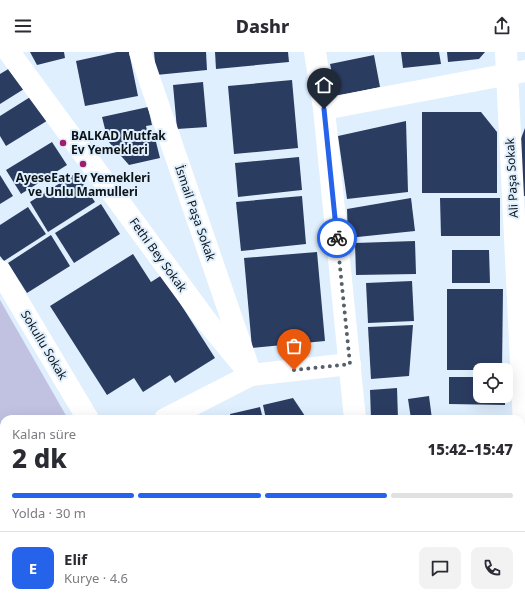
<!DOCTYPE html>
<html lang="tr">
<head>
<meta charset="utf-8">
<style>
  body { margin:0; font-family:"Noto Sans",sans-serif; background:#f2f2f3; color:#2b2b33; height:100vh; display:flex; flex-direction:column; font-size:15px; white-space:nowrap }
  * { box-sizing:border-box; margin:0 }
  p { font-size:13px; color:#7c7c81 }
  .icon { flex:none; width:22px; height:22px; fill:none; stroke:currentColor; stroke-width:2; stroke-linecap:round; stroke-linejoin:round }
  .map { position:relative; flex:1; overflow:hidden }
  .side { position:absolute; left:0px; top:363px; width:525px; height:196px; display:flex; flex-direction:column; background:#fff; border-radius:12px 12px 0 0; box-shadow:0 4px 16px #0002 }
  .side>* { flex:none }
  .fabs { position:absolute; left:473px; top:311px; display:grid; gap:8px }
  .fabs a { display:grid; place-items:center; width:40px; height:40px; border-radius:8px; background:#fff; box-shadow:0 4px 16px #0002; font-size:20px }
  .pin { position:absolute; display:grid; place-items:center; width:34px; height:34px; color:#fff; margin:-41px -17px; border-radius:50% 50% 50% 0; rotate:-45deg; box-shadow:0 0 4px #0007 }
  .pin .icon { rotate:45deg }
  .courier { position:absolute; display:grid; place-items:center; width:40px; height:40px; margin:-20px; border:3px solid #2563eb; border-radius:50%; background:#fff; color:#222; box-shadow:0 1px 5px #0007 }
  .headline em { font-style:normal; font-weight:800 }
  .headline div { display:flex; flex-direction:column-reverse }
  .headline { display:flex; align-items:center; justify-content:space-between; height:68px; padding:0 12px }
  h1 { font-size:26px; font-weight:800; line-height:30px }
  .bar { display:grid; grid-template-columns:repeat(4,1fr); gap:6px 4px; align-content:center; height:48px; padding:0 12px }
  .bar i { height:5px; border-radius:3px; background:#e1e1e2 }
  .bar .on { background:#2563eb }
  .bar p { grid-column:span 4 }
  .line { display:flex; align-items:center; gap:10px; padding:0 12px; border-top:1px solid #e1e1e2 }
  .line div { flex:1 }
  .round { display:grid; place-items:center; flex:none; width:42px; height:42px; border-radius:8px; background:#f2f2f3 }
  header { display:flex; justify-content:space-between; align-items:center; height:52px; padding:0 12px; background:#fff; font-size:18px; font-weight:800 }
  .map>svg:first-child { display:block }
  .green { fill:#c1c1e2 }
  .building { fill:#2b3c61 }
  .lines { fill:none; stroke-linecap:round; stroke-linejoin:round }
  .minor { stroke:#fff; stroke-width:22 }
  .major { stroke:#fff; stroke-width:22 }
  .done { stroke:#566069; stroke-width:4; stroke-dasharray:0 7.2 }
  .route { stroke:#2563eb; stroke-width:5 }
  .poi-dot { fill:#a21e6d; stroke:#dfeffd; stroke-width:1.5 }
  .labels { text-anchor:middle; stroke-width:4; stroke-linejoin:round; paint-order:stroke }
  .poi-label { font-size:12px; font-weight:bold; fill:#0c1319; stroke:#dfeffd; text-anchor:start }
  .street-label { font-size:12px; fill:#0c1319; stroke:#dfeffd }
</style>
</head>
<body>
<header><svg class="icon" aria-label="menu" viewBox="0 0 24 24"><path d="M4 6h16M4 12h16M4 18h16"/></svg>Dashr<svg class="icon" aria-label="share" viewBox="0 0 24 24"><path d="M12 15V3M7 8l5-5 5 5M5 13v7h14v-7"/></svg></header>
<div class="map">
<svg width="525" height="559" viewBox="0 0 525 559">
  <rect width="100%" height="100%" fill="#dfeffd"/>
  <path class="green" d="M0 248 68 367H4V555H176L178 559H0Z"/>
  <g class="building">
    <path d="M30 0H64L65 6 37 13Z"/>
    <path d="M117 0H129L138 44 85 54 76 9Z"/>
    <path d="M154 0H206L207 18 156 23Z"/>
    <path d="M215 0H288L289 10 216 17Z"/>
    <path d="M401 0H439L441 12 403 16Z"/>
    <path d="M447 0H485L479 7 448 10Z"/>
    <path d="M374 3 380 35 337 44 330 12Z"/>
    <path d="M10 16 24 37 0 52V22Z"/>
    <path d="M292 28 298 96 234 102 228 34Z"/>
    <path d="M203 30 207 75 177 77 173 33Z"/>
    <path d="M35 42 50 67 6 94 0 84V64Z"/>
    <path d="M148 55 152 73 146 74 149 87 155 86 160 106 129 113 108 89 102 65Z"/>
    <path d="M422 60H481L497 80V141H422Z"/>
    <path d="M406 69 408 140 347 147 338 84Z"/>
    <path d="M525 76V144H519L517 97Z"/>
    <path d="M52 90 67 113 21 142 6 118Z"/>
    <path d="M299 105 302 138 238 145 235 111Z"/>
    <path d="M76 121 95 150 48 180 30 150Z"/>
    <path d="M0 123 13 144 0 152Z"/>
    <path d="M302 144 306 192 241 199 236 150Z"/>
    <path d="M411 146 415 179 348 186 347 157Z"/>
    <path d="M440 146H500V184H441Z"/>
    <path d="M101 152 120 182 74 211 55 181Z"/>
    <path d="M28 155 46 182 4 209 0 204V173Z"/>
    <path d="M51 183 70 214 27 241 8 211Z"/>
    <path d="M415 189 416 222 356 223 355 191Z"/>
    <path d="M452 198H489L490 231H452Z"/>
    <path d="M317 200 325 289 252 296 244 206Z"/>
    <path d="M133 202 151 230 162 223 215 306 175 331 170 323 143 340 134 326 107 343 50 254Z"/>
    <path d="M412 229 414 269 368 271 366 231Z"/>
    <path d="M447 237H503L502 318H447Z"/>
    <path d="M413 273 409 324 371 327 368 275Z"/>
    <path d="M449 325H480V344H505V353L449 352Z"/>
    <path d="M397 336 398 367H371L370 338Z"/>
    <path d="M429 344 432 367H411L408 347Z"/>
    <path d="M293 346 307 367H266L263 353Z"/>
    <path d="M260 355 263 367H231L230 362Z"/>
    <path d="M521 400H522L525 417V454L521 455Z"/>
    <path d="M521 467H522L525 479V498L521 499Z"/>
    <path d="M525 504V532L521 533V505Z"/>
    <path d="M212 555H268L270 559H214Z"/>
    <path d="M311 555H359L351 559H313Z"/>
    <path d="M418 555H438V556L422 559Z"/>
  </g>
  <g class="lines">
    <g class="minor">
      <path d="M9 0 208 271 251 323 350 312"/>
      <path d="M140 0 251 323 165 367"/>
      <path d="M506 0 524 373 525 378"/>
      <path d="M324 57 525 19"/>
      <path d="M0 219 88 367"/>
      <path d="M195 555 198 559"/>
    </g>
    <g class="major">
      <path d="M315 0 324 57 355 367"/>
      <path d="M412 555 414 559"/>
    </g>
  </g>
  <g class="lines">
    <path class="done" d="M294 318 350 312 337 186"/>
    <path class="route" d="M324 57 337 186"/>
  </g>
  <g class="poi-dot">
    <circle cx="63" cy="91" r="4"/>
    <circle cx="83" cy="112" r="4"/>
  </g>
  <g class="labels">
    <g class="poi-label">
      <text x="71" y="88">BALKAD Mutfak<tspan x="71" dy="14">Ev Yemekleri</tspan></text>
      <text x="83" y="130" text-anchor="middle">AyeseEat Ev Yemekleri<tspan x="83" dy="14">ve Unlu Mamulleri</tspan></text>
    </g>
    <g class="street-label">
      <text transform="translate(512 126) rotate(-93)" y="4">Ali Paşa Sokak</text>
      <text transform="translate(195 161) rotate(71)" y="4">İsmail Paşa Sokak</text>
      <text transform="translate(158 203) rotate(54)" y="4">Fethi Bey Sokak</text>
      <text transform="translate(44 293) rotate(59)" y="4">Sokullu Sokak</text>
    </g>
  </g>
</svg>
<div class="fabs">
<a><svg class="icon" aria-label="locate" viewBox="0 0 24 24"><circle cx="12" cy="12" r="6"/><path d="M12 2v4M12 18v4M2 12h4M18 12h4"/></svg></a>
</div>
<div class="pin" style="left:294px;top:318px;background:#ea580c"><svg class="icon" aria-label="bag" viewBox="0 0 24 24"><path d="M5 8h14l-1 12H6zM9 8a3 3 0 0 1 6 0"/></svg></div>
<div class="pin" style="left:324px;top:57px;background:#1f2937"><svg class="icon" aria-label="home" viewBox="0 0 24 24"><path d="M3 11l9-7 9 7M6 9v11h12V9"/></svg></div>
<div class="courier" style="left:337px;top:186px"><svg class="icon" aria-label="bike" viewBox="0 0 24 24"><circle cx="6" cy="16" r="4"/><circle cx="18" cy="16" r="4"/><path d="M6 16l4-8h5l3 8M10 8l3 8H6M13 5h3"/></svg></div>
<section class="side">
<div class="headline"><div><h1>2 dk</h1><p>Kalan süre</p></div><em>15:42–15:47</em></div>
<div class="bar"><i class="on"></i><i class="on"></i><i class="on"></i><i></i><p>Yolda · 30 m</p></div>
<div class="line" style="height:72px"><b class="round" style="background:#2563eb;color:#fff">E</b><div><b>Elif</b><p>Kurye · 4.6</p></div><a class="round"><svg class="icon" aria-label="chat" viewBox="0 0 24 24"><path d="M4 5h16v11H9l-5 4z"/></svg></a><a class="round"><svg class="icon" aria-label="phone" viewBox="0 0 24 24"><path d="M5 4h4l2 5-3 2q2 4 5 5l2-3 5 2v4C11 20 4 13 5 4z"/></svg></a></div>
</section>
</div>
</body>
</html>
